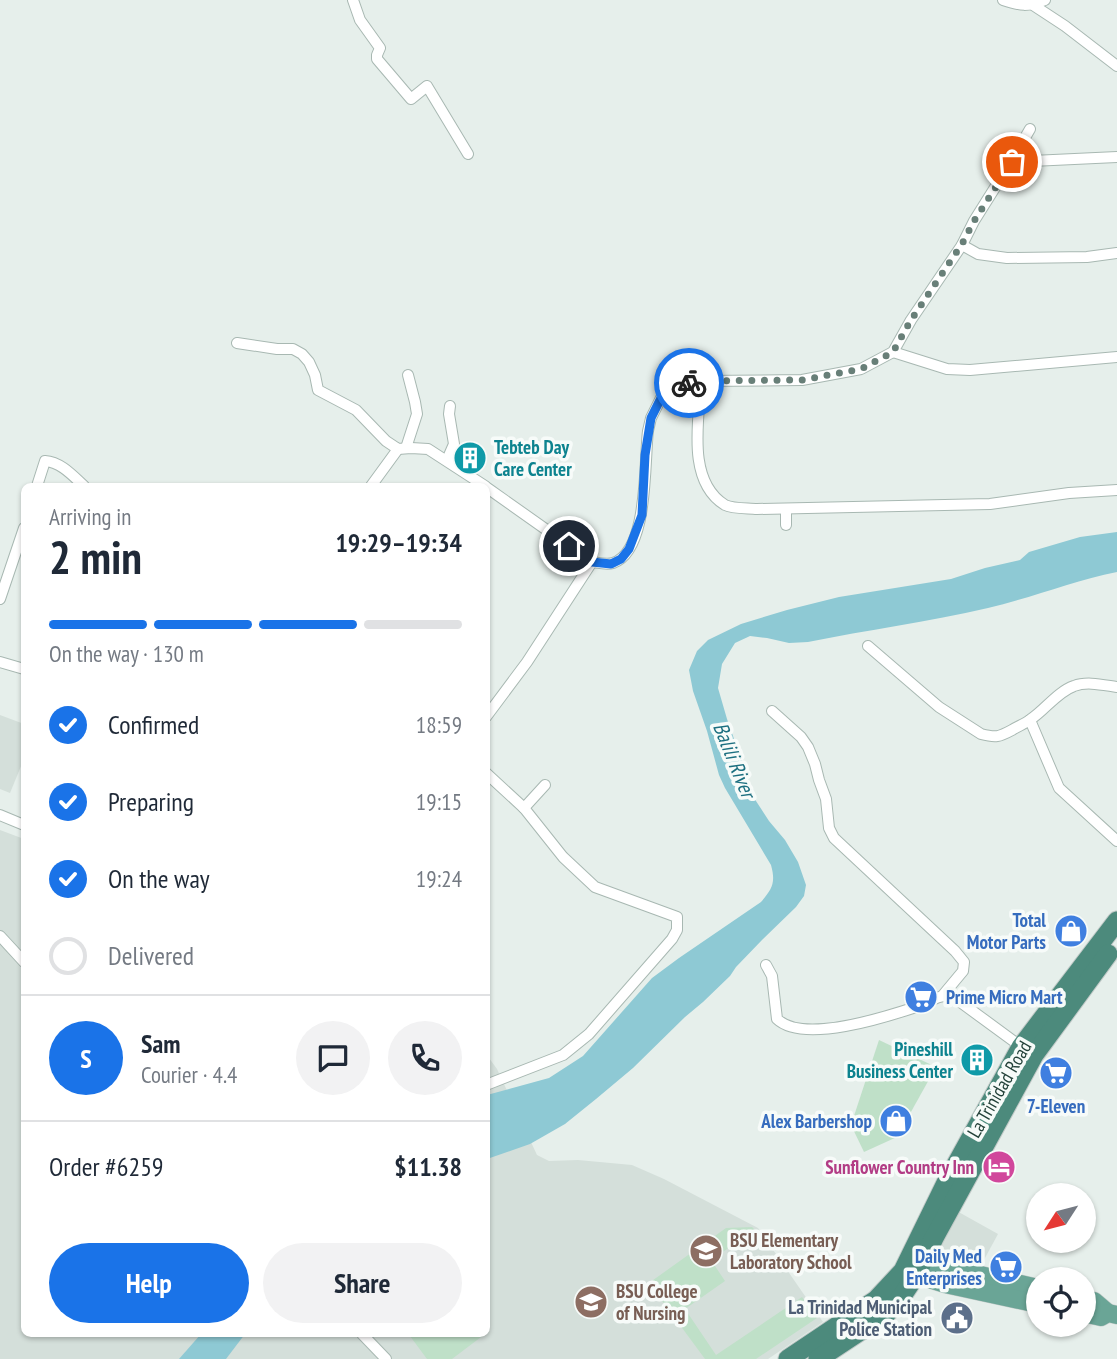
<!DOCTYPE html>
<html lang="en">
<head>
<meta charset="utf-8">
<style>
  body { margin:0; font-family:"PT Sans Narrow",sans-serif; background:#f2f2f3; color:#1f2937; height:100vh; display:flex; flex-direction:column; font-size:26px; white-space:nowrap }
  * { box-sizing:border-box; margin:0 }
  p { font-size:23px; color:#747a83 }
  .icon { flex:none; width:38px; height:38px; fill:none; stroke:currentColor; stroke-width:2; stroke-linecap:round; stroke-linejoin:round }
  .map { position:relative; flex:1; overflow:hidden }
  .drawer { position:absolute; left:21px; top:483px; width:469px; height:854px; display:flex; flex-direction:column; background:#fff; border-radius:10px; box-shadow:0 2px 5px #0004 }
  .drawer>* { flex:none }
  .needle { width:46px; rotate:234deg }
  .fabs { position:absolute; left:1026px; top:1183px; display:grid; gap:14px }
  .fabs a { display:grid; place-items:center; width:70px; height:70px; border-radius:50%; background:#fff; box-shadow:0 2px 5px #0004; font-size:35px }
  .pin { position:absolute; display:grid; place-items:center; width:60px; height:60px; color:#fff; margin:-30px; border:4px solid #fff; border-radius:50%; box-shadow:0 2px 7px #0007 }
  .courier { position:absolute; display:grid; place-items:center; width:70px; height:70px; margin:-35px; border:5px solid #1a73e8; border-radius:50%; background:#fff; color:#222; box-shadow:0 2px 9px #0007 }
  .head em { font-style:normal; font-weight:700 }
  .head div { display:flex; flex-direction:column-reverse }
  .head { display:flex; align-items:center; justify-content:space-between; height:119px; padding:0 28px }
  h1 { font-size:46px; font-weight:700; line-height:52px }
  .bar { display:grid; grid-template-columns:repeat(4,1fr); gap:10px 7px; align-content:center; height:84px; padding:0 28px }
  .bar i { height:9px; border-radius:5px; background:#e0e1e3 }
  .bar .on { background:#1a73e8 }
  .bar p { grid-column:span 4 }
  .line { display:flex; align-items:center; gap:18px; padding:0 28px; border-top:2px solid #e0e1e3 }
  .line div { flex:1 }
  .round { display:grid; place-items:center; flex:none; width:74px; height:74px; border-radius:37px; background:#f2f2f3 }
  ol { padding:0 28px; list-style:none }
  li { display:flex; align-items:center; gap:21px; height:77px }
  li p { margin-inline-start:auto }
  li .icon { padding:7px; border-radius:50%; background:#1a73e8; color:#fff; stroke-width:4 }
  li:last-child { color:#747a83 }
  li i { width:38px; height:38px; border:4px solid #e0e1e3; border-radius:50% }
  .cta { display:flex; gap:14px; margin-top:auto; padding:14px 28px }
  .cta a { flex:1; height:80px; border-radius:42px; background:#1a73e8; color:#fff; font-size:28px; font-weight:700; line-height:80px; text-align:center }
  .cta a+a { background:#f2f2f3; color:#1f2937 }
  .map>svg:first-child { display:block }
  .built { fill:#d4dfda }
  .green { fill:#bfe0c8 }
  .water { fill:#8ec9d4 }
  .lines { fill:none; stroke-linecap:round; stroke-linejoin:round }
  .minor-casing { stroke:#a8b8b2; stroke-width:12 }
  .primary-casing { stroke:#c2cac8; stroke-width:19 }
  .trunk-casing { stroke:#c2cac8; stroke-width:21 }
  .minor { stroke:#fff; stroke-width:10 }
  .primary { stroke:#6aa596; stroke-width:18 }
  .trunk { stroke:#4c8a7c; stroke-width:19 }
  .done { stroke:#687f78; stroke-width:7; stroke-dasharray:0 12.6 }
  .route { stroke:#1a73e8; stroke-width:9 }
  .labels { text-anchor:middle; stroke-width:7; stroke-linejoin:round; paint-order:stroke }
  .culture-label { font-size:19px; font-weight:bold; fill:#0d838f; stroke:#f7fbf9; text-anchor:start }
  .shop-label { font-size:19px; font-weight:bold; fill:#366cbe; stroke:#f7fbf9; text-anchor:end }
  .street-label { font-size:19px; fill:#24423a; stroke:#f7fbf9 }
  .hotel-label { font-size:19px; font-weight:bold; fill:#b23c85; stroke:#f7fbf9; text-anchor:end }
  .education-label { font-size:19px; font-weight:bold; fill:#785e54; stroke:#f7fbf9; text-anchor:start }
  .service-label { font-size:19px; font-weight:bold; fill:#4e5e75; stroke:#f7fbf9; text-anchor:end }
  .water-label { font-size:21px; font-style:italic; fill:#1c6f80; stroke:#f7fbf9 }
</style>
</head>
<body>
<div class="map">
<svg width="1117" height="1359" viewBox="0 0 1117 1359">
  <rect width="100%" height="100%" fill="#e6efeb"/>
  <g class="built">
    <path d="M0 715 24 724V759L10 793 0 789Z"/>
    <path d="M0 830 24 839V1334H486L487 1031 488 1037 489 1058 497 1069 537 1155 549 1161 578 1160 632 1165 664 1179 758 1228 823 1322 768 1359H0Z"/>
    <path d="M955 1210 998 1234 979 1269 936 1255Z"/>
  </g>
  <g class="green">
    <path d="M879 1040 936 1067 897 1137 864 1152 851 1125Z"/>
    <path d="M752 1227 755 1230 711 1260 725 1281 685 1309 716 1355 802 1297 817 1318 756 1359H705L649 1283 726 1228Z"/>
    <path d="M413 1334H485L452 1359H427L410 1336Z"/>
  </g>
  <g class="water">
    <path d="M1117 532V572C1073 581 1031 598 988 608 928 622 867 630 808 642L789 643 767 638 750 636 735 643 722 664 718 688 727 719 756 801 769 821 785 840 798 862 806 885 804 896 796 907 762 940 736 967 730 976 703 1002 685 1017 633 1068 596 1099 565 1124 530 1144 487 1159V1095L549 1078 583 1056 652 978 679 958 761 902C772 889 776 883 771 865L725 788 719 775 707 731 693 691 689 670 697 651 708 640 741 624 787 610 839 597 951 579 985 568 1020 560 1029 552 1080 537Z"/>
    <path d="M201 1334H245L226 1359H179Z"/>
  </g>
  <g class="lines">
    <defs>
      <g id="minor">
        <path d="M353 0 360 20 380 48 377 55V59L411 99 427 86 468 154"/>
        <path d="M1003 0C1021 6 1027 7 1045 0"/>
        <path d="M1033 5 1065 26 1117 66"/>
        <path d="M1011 162 1117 157"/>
        <path d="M962 245 978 254 1007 258 1087 257 1117 253"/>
        <path d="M237 343 277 349H293L302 354 309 362 315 375 318 390 356 410 386 441 398 449 411 448 428 449 485 486"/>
        <path d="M893 352 947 369 970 370 1117 357"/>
        <path d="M701 381C699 419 686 481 725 505 733 509 748 508 757 509L990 504 1069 493 1117 490"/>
        <path d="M406 448 417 414 415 402 408 375"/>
        <path d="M447 460 454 444 449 414 450 406"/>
        <path d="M37 486 45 461C61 462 73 476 84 486"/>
        <path d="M371 486 398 449"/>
        <path d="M486 487 592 562C599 563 607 565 613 563 649 551 644 462 648 431L651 418 661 398 669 390 679 385 701 381 802 380 861 369 893 352 911 320 962 245 974 221 1011 162 1030 129"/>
        <path d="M786 509V525"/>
        <path d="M0 599 24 528"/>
        <path d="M868 646 939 707 981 734C996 738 999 737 1012 730 1018 726 1025 724 1031 719 1045 710 1057 692 1074 686 1087 681 1103 685 1117 687"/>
        <path d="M0 662 24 669"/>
        <path d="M772 711 801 737 808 747 815 764 819 780 826 799 829 828 834 838 955 951 964 962 963 971 943 995"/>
        <path d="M486 717 527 662 592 562"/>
        <path d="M1030 720 1059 788 1117 841"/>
        <path d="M486 773 524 808 563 857 595 887 677 917V930L672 939 589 1034 563 1055 486 1085"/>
        <path d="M524 808 545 785"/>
        <path d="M0 815 24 825"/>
        <path d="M0 936 24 962"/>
        <path d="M766 965 772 976 777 1019C803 1044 886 1017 916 1007 930 1003 937 994 952 996L1023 1048"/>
        <path d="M362 1334 386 1359"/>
      </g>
      <g id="primary">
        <path d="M909 1259 1038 1288"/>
        <path d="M903 1271 945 1284 1038 1304"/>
        <path d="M1083 1299 1094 1301 1108 1313"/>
        <path d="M1083 1313 1101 1317 1108 1313 1117 1315"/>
      </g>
      <g id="trunk">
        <path d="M788 1359 876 1300 903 1271 947 1181 1021 1047 1117 921"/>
        <path d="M818 1359 886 1314 902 1296 916 1275 934 1238 1034 1055 1108 954"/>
      </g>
    </defs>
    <use href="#minor" class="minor-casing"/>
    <use href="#primary" class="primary-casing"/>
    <use href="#trunk" class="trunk-casing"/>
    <use href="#minor" class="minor"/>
    <use href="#primary" class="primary"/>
    <use href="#trunk" class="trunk"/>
  </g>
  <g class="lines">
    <path class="done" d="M689 383 701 381 802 380 861 369 893 352 911 320 962 244 974 221 1012 162"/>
    <path class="route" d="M569 546 592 562 611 564 621 559 629 549 642 515 645 455 651 418 661 398 669 390 679 385 689 383"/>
  </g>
  <defs>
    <symbol id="building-disc" viewBox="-11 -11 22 22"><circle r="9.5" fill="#0f9aa8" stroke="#f7fbf9"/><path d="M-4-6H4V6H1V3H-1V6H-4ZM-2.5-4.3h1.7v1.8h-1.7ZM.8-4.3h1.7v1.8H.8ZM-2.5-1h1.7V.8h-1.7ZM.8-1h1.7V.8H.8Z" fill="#fff"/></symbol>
    <symbol id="shop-disc" viewBox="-11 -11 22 22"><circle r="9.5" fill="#3f7fe0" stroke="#f7fbf9"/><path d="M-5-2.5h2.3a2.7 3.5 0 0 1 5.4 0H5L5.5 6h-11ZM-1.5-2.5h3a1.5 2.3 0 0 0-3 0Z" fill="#fff"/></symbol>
    <symbol id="supermarket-disc" viewBox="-11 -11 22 22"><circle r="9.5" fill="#3f7fe0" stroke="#f7fbf9"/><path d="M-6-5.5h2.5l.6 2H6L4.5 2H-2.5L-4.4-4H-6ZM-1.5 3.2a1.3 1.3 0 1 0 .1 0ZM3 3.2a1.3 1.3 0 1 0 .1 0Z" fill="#fff"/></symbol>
    <symbol id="hotel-disc" viewBox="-11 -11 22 22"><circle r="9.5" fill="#d1479c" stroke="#f7fbf9"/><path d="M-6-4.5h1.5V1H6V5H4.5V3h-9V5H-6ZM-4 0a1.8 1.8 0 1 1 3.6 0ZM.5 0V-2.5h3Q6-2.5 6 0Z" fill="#fff"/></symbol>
    <symbol id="school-disc" viewBox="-11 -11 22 22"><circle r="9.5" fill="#8d6e63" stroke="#f7fbf9"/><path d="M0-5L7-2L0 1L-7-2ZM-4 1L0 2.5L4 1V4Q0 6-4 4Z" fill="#fff"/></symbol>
    <symbol id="university-disc" viewBox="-11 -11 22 22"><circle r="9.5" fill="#8d6e63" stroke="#f7fbf9"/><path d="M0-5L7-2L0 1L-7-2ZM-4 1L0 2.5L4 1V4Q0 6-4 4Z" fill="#fff"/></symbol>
    <symbol id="civic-disc" viewBox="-11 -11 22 22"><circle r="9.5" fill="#5c6f8a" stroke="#f7fbf9"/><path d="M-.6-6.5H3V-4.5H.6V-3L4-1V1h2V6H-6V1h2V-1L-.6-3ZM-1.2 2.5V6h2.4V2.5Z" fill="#fff"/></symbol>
  </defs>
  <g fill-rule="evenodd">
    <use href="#building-disc" x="451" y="439" width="38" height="38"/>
    <use href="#shop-disc" x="1052" y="912" width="38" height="38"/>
    <use href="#supermarket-disc" x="902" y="978" width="38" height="38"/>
    <use href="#building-disc" x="958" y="1041" width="38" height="38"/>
    <use href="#supermarket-disc" x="1037" y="1054" width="38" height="38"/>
    <use href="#shop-disc" x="877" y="1102" width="38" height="38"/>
    <use href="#hotel-disc" x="980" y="1148" width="38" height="38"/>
    <use href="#school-disc" x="687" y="1232" width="38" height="38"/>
    <use href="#supermarket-disc" x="987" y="1248" width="38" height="38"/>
    <use href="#university-disc" x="572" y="1283" width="38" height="38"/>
    <use href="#civic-disc" x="938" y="1299" width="38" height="38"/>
  </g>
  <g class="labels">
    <g class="culture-label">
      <text x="494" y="454">Tebteb Day<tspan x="494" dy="22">Care Center</tspan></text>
      <text x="953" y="1056" text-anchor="end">Pineshill<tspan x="953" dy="22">Business Center</tspan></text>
    </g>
    <g class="shop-label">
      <text x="1046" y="927">Total<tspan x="1046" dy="22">Motor Parts</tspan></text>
      <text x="946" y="1004" text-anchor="start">Prime Micro Mart</text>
      <text x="1056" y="1113" text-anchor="middle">7-Eleven</text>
      <text x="872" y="1128">Alex Barbershop</text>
      <text x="982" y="1263">Daily Med<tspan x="982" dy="22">Enterprises</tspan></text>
    </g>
    <g class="street-label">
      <text transform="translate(999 1089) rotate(-60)" y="7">La Trinidad Road</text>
    </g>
    <g class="hotel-label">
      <text x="974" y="1174">Sunflower Country Inn</text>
    </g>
    <g class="education-label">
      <text x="730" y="1247">BSU Elementary<tspan x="730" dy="22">Laboratory School</tspan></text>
      <text x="616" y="1298">BSU College<tspan x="616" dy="22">of Nursing</tspan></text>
    </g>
    <g class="service-label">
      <text x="932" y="1314">La Trinidad Municipal<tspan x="932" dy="22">Police Station</tspan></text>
    </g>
    <g class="water-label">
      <text transform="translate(734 760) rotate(68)" y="7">Balili River</text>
    </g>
  </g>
</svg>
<div class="fabs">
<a><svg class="needle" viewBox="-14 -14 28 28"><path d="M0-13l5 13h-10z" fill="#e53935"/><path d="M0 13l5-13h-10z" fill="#747a83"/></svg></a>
<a><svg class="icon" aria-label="locate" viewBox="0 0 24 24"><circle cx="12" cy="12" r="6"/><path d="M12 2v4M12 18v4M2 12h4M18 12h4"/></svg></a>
</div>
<div class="pin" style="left:1012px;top:162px;background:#ea580c"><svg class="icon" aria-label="bag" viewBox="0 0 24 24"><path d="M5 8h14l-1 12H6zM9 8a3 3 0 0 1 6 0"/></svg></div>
<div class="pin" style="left:569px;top:546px;background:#1f2937"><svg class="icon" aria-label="home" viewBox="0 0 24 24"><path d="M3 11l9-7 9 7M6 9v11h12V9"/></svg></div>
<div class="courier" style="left:689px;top:383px"><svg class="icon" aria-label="bike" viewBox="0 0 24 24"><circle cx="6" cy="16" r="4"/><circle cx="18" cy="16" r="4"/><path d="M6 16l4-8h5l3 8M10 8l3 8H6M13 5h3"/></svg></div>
<section class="drawer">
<div class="head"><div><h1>2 min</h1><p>Arriving in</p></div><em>19:29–19:34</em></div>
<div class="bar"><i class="on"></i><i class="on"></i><i class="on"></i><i></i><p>On the way · 130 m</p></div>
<ol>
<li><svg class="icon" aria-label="check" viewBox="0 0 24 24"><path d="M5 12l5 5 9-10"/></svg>Confirmed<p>18:59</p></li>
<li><svg class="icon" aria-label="check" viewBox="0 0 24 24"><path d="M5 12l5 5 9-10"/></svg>Preparing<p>19:15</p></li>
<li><svg class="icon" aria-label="check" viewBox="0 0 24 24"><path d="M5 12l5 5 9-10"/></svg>On the way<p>19:24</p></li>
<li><i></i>Delivered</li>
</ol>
<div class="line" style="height:126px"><b class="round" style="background:#1a73e8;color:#fff">S</b><div><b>Sam</b><p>Courier · 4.4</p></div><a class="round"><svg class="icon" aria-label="chat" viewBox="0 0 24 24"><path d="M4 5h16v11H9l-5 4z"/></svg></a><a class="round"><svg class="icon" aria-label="phone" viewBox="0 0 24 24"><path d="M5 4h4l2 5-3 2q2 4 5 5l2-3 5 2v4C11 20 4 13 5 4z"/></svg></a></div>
<div class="line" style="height:91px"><div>Order #6259</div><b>$11.38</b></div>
<div class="cta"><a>Help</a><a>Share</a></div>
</section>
</div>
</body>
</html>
